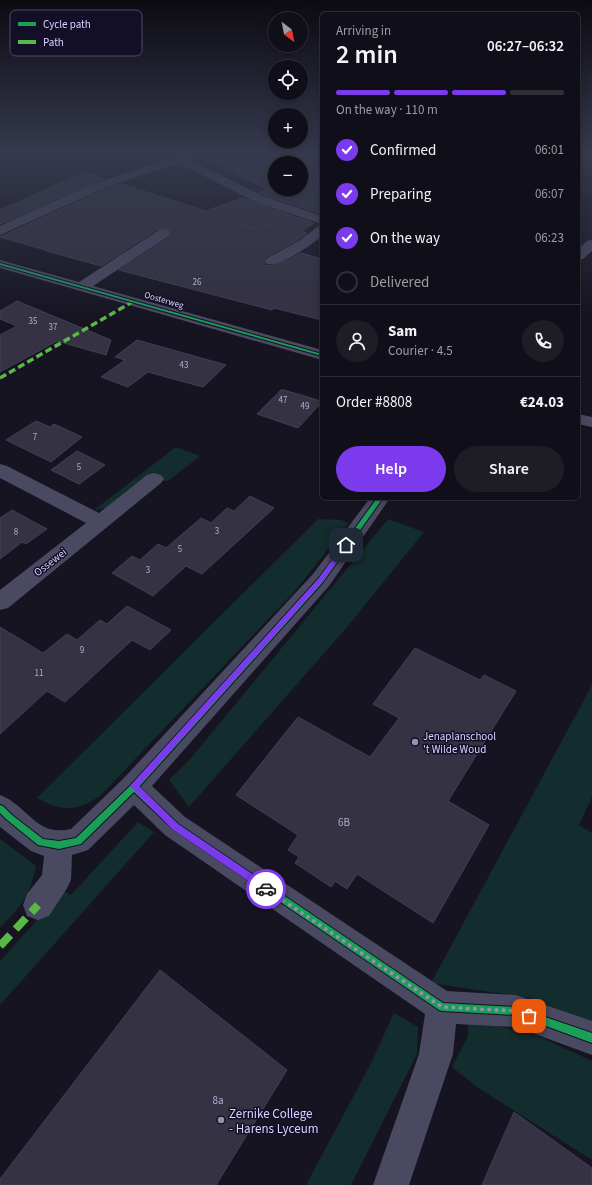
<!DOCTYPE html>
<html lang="en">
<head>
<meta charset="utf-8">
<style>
  body { margin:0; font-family:"Source Sans 3",sans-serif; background:#1e1d26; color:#f1f3f6; height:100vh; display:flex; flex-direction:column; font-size:15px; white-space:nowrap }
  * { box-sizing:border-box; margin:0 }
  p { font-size:13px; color:#9c9ca2 }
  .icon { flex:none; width:22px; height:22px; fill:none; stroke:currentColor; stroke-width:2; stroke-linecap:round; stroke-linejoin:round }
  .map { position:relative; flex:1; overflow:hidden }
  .panel { position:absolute; left:320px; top:12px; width:260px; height:488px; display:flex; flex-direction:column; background:#100f19; border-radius:6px; box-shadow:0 2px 10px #0003,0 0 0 1px #302f38 }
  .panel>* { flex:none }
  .needle { width:26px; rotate:148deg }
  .controls { position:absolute; left:268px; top:12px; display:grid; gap:8px }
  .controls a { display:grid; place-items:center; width:40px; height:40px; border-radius:50%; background:#100f19; box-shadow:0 2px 10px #0003,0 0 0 1px #302f38; font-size:20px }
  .pin { position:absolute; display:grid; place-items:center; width:34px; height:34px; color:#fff; margin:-17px; border-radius:8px; box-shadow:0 2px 6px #0006 }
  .courier { position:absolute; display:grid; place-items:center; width:40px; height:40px; margin:-20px; border:3px solid #7c3aed; border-radius:50%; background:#fff; color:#222; box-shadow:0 1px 5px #0007 }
  .headline em { font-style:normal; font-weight:600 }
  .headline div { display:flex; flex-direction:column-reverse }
  .headline { display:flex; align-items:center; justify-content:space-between; height:68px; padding:0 16px }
  h1 { font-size:26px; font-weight:600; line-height:30px }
  .bar { display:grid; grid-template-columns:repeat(4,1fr); gap:6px 4px; align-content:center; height:48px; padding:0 16px }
  .bar i { height:5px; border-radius:3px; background:#302f38 }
  .bar .current { background:#7c3aed }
  .bar p { grid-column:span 4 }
  .line { display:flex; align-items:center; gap:10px; padding:0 16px; border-top:1px solid #302f38 }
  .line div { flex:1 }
  .round { display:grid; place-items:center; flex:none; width:42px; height:42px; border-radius:21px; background:#1e1d26 }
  ol { padding:0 16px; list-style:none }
  li { display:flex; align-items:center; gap:12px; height:44px }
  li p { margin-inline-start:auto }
  li .icon { padding:4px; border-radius:50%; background:#7c3aed; color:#fff; stroke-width:4 }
  li:last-child { color:#9c9ca2 }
  li i { width:22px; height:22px; border:2px solid #302f38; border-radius:50% }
  .button { display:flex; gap:8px; margin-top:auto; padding:8px 16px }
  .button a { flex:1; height:46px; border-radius:24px; background:#7c3aed; color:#fff; font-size:16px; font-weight:600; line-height:46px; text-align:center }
  .button a+a { background:#1e1d26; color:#f1f3f6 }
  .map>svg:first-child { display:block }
  .green { fill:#132c2d }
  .building { fill:#343243; stroke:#433f54; fill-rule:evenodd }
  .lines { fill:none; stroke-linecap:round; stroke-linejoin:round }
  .path { stroke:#44505f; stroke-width:1.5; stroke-dasharray:1 1.5; stroke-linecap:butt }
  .minor { fill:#4a4962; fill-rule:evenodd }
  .quiet-far1 { stroke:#58b947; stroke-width:3.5; stroke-dasharray:7 3.5; stroke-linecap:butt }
  .quiet { stroke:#58b947; stroke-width:8; stroke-dasharray:15 8; stroke-linecap:butt }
  .cycleway-casing { stroke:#130f26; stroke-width:2 }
  .cycleway { fill:#1a9f57; fill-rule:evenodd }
  .route { fill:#7c3aed }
  .done { stroke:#9591b1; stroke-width:4; stroke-dasharray:0 7.2 }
  .poi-dot { fill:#9591b1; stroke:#130f26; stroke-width:1.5 }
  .labels { text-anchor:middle; stroke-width:3; stroke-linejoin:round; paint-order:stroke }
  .number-label { font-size:9px; fill:#b0acd0 }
  .far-street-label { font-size:9px; fill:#d9d4ff; stroke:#130f26 }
  .street-label { font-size:11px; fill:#d9d4ff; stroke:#130f26 }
  .poi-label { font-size:11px; fill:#d9d4ff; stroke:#130f26; text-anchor:start }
  .near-number-label { font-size:11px; fill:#b0acd0 }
  .near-poi-label { font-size:13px; fill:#d9d4ff; stroke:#130f26; text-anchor:start }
  .key { fill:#130f26; stroke:#4e4a67; stroke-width:1 }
  .key-label { font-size:11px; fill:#d9d4ff }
</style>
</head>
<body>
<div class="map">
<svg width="592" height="1185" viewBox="0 0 592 1185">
  <rect width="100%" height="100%" fill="#161421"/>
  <g class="green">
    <path d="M176 447 200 456 168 481H162L106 508 94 510Z"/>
    <path d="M318 519 341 520 349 523 295 591 100 796C75 812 63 812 37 798Z"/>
    <path d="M388 519 424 532 348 626 189 807 169 780 191 758Z"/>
    <path d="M592 685V797L579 825 592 833V1023L529 998 431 983Z"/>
    <path d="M138 822 154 832 0 1005V961L63 891 71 895Z"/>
    <path d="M0 839 36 866C30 897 21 906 0 928Z"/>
    <path d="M394 1013 418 1027 417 1054 351 1185H306L369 1067Z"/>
    <path d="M468 1023 494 1025 534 1034 592 1061V1160L477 1087 452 1067 468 1036Z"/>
  </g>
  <g class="building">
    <path d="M216 152H296L322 167V214L264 195 259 192 267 189 204 158 214 155ZM275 163H301V189H275Z"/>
    <path d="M85 172 105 179 63 196 0 224V210Z"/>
    <path d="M121 184 206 211 243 198 255 203 314 223 302 231 307 233 298 240 266 257 264 262 267 266 273 265 288 260 301 253 322 259V320L274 308 272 310 119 270 170 237 171 233 169 229H158L101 266 47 251H49L0 237 108 188Z"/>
    <path d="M17 301 111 340 106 355 57 341 0 372V335L17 326 0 319V311Z"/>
    <path d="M137 340 205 359 226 365 203 387 148 372 128 387 101 377 125 360 115 357Z"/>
    <path d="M281 390H284L321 401 319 402 321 403 298 428 257 414Z"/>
    <path d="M36 421 50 427 54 424 82 437 51 462 6 440Z"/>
    <path d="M77 451 105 465 79 484 51 470Z"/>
    <path d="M250 496 274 508 202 574 186 566 153 596 112 573 132 556 140 560 158 544 166 548 201 518 211 523 227 508 234 511Z"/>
    <path d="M12 510 47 529 26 544 22 542 0 559V518Z"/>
    <path d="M127 606 171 630 150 650 132 640 65 702 47 691 0 734V627L43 653 67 634 77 640 100 620 107 624Z"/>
    <path d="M415 648 480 680 484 675 516 691 448 801 489 825 433 923 357 874 347 889 335 881 331 887 295 863 299 857 288 850 298 835 236 795 298 717 370 757 399 718 373 704Z"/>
    <path d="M160 970 287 1070 216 1185H0V1179Z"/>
    <path d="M514 1112 592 1168V1185H482Z"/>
  </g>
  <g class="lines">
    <path class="path" d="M234 222 253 229 272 224"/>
    <g class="minor">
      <path d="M197 152H215L214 154 190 160 263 196 322 216V224L255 202 179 163 107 187 0 235V226C56 199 113 175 173 158L174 156Z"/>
      <path d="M322 226V236C311 245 281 267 267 264L265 261 267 258 299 241 317 227Z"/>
      <path d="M164 229 169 230 170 233 169 236 93 286 322 350V360L0 268V260L79 282 159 230Z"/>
      <path d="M592 240V251L583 259 578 260V249L587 241Z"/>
      <path d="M578 414 592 417V427L578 424Z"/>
      <path d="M0 464 7 466 99 513 147 475 154 473 161 475 164 479 161 483 8 608 0 610V590L86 523 0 478Z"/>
      <path d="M370 498H390L329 586 152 786 185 817 447 991 516 995 592 1021V1055L516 1027 456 1024 453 1054 409 1185H373L419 1054 425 1014 165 835 134 805 88 850 72 855 71 880 66 890 49 916 38 920 27 916 23 905 27 894 42 875 44 856 31 851 0 827V795C29 806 35 837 71 829L124 778 313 574Z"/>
    </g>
    <path class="quiet-far1" d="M0 378 134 301"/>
    <path class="quiet" d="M0 946 38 905"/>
    <defs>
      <g id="cycleway">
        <path d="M0 263 322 354V356L0 265Z"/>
        <path d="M377 498H383L323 582 139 787 178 824 443 1003 516 1007 592 1033V1043L516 1015 442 1011 439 1010 172 828 134 792 81 844 59 849 38 845 6 819 0 813V805L3 806 12 815 43 839 59 841 76 838 131 785 319 578Z"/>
      </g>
    </defs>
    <use href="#cycleway" class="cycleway-casing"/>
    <use href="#cycleway" class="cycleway"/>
  </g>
  <linearGradient id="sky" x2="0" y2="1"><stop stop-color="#0c0b12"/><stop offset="0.48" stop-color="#363a4e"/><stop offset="1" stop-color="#363a4e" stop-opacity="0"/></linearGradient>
  <rect width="592" height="318" fill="url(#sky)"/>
  <path class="route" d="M344 543 349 545 323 581 139 786 178 824 270 886 271 889 270 892 266 893 172 829 130 786 319 578Z"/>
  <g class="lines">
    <path class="done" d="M266 889 442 1007 516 1011 529 1016"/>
  </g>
  <g class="poi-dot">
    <circle cx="415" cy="742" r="4"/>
    <circle cx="221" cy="1120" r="4"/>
  </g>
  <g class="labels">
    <g class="number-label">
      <text x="197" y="285">26</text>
      <text x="33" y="324">35</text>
      <text x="53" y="330">37</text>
      <text x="184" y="368">43</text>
      <text x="283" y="403">47</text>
      <text x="305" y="409">49</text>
      <text x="35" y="440">7</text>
      <text x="79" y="470">5</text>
      <text x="217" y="534">3</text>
      <text x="16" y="535">8</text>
      <text x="180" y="552">5</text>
      <text x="148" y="573">3</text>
      <text x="82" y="653">9</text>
      <text x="39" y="676">11</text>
    </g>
    <g class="far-street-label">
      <text transform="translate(164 300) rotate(16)" y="3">Oosterweg</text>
    </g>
    <g class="street-label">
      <text transform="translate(50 562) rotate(-38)" y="4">Ossewei</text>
    </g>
    <g class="poi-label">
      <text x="423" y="740">Jenaplanschool<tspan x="423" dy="13">'t Wilde Woud</tspan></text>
    </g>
    <g class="near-number-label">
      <text x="344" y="826">6B</text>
      <text x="218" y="1104">8a</text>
    </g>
    <g class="near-poi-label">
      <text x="229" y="1118">Zernike College<tspan x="229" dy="15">- Harens Lyceum</tspan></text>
    </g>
  </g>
  <rect x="10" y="10" width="132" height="46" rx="6" class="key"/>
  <rect x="18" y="22" width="18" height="4" fill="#1a9f57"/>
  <rect x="18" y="40" width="18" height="4" fill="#58b947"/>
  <g class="key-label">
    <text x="43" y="28">Cycle path</text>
    <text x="43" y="46">Path</text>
  </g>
</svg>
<div class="controls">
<a><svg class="needle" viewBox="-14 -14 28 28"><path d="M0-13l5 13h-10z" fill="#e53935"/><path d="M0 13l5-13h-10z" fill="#9c9ca2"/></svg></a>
<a><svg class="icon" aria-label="locate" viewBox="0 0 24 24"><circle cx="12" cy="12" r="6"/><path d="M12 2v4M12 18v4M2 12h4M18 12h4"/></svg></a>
<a>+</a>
<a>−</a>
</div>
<div class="pin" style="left:529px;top:1016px;background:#ea580c"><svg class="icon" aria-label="bag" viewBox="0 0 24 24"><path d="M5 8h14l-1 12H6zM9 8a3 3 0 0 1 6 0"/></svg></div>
<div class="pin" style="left:346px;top:545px;background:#1f2937"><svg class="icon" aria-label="home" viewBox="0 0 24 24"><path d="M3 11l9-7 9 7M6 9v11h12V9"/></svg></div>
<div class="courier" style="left:266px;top:889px"><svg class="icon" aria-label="car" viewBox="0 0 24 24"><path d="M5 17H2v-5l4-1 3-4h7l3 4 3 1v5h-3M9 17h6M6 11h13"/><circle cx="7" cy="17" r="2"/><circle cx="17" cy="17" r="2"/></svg></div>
<section class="panel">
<div class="headline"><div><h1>2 min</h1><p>Arriving in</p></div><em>06:27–06:32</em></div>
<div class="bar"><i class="current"></i><i class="current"></i><i class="current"></i><i></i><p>On the way · 110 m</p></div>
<ol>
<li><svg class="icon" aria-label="check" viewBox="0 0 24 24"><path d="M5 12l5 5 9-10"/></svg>Confirmed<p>06:01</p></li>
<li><svg class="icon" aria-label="check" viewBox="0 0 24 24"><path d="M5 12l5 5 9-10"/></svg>Preparing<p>06:07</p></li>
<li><svg class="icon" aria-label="check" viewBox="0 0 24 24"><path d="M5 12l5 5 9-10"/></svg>On the way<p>06:23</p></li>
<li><i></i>Delivered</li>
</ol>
<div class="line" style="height:72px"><a class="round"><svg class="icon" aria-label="person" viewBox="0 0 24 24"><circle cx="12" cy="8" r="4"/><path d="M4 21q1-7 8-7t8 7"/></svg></a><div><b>Sam</b><p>Courier · 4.5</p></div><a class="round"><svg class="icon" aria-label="phone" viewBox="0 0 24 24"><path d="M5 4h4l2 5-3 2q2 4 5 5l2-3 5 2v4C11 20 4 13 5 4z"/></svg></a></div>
<div class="line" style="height:52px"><div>Order #8808</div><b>€24.03</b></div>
<div class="button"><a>Help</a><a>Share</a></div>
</section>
</div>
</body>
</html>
